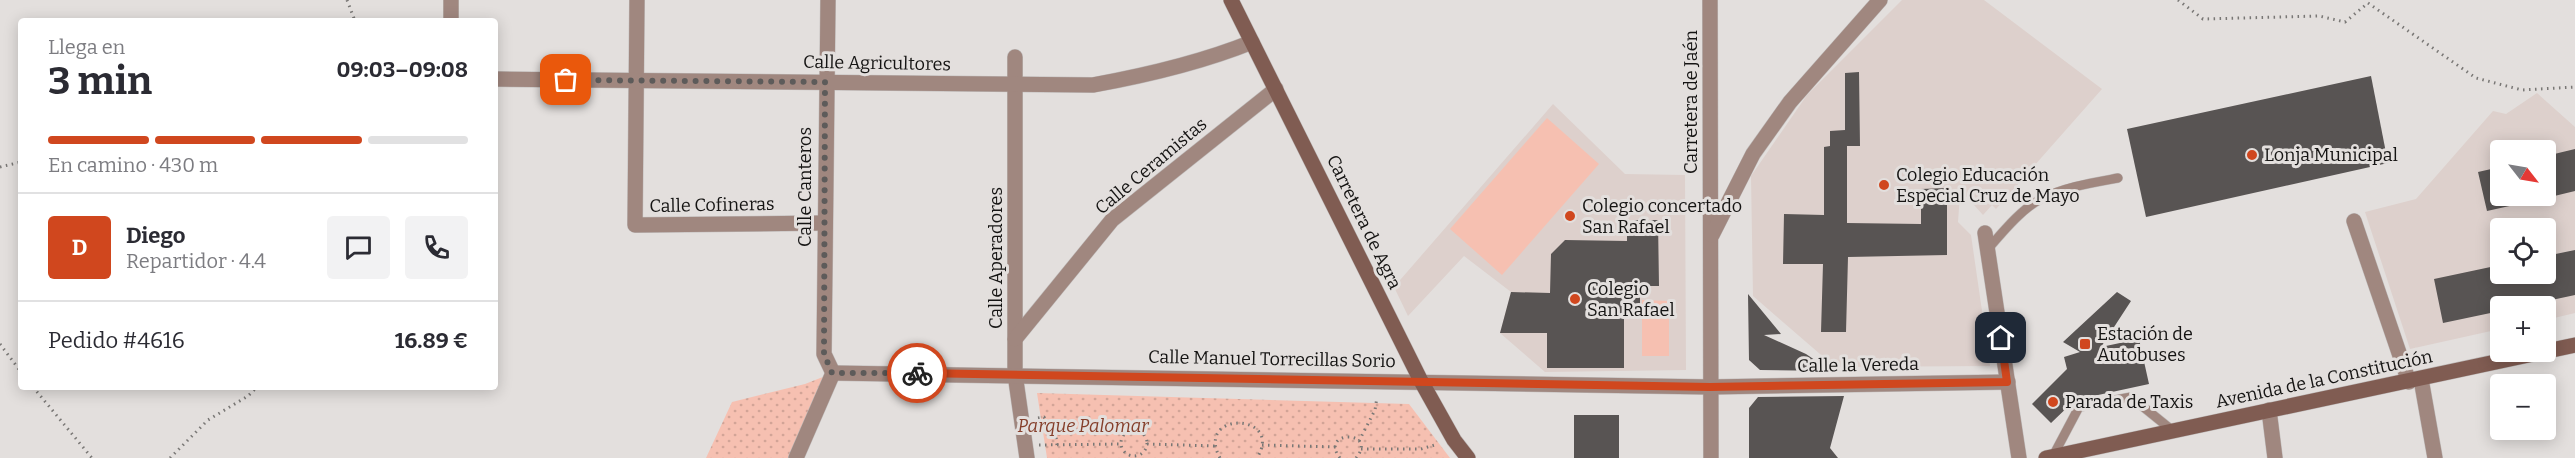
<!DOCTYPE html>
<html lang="es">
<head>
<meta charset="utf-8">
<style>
  body { margin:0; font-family:Bitter,serif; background:#f2f2f3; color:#2b2b33; height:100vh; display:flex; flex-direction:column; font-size:22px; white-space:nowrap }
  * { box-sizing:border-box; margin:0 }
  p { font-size:20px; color:#7c7c81 }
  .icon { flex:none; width:33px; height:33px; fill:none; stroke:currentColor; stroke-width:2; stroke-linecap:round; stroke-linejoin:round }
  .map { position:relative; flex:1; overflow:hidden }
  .details { position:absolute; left:18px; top:18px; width:480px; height:372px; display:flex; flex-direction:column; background:#fff; border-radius:6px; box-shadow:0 3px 15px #0003 }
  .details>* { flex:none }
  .needle { width:39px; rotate:121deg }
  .controls { position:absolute; left:2490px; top:140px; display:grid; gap:12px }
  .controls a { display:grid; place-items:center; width:66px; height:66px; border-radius:6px; background:#fff; box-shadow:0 3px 15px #0003; font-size:30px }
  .pin { position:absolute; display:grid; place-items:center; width:51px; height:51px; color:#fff; margin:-26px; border-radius:12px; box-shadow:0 3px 9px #0006 }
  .courier { position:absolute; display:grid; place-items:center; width:60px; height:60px; margin:-30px; border:4px solid #d0471e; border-radius:50%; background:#fff; color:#222; box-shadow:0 2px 8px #0007 }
  .summary em { font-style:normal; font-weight:700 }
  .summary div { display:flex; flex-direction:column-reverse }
  .summary { display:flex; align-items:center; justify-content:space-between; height:102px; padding:0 30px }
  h1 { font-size:39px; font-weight:700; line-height:45px }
  .bar { display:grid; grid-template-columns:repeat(4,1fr); gap:9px 6px; align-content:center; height:72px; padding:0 30px }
  .bar i { height:8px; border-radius:4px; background:#e1e1e2 }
  .bar .active { background:#d0471e }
  .bar p { grid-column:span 4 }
  .line { display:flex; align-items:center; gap:15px; padding:0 30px; border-top:2px solid #e1e1e2 }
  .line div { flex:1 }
  .round { display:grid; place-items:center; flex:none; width:63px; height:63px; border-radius:6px; background:#f2f2f3 }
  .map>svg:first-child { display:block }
  .built { fill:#ddd0cc; fill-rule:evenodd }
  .grass { fill:#f6c0b1 }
  .park { fill:url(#park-dots) }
  .building { fill:#585453 }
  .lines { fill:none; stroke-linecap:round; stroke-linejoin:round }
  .lane-casing { stroke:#bebab9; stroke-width:10 }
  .street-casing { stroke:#bebab9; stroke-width:16 }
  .secondary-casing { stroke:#bebab9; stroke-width:16 }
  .path { stroke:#797775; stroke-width:3; stroke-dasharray:1.5 4.5; stroke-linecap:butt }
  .lane { stroke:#a0877f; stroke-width:9 }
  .street { stroke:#a0877f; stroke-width:15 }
  .secondary { stroke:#805c52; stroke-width:15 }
  .done { stroke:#5d5b5a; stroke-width:6; stroke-dasharray:0 10.8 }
  .route { stroke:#d0471e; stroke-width:8 }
  .poi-dot { fill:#d0471e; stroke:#e3dfdd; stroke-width:2 }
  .labels { text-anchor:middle; stroke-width:6; stroke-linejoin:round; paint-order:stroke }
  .street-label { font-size:18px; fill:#151413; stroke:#e3dfdd }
  .poi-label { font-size:18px; fill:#151413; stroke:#e3dfdd; text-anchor:start }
  .park-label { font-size:18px; font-style:italic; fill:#853e2a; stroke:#e3dfdd }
</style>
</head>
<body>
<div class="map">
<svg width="2575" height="458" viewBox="0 0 2575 458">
  <defs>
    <pattern id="park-dots" width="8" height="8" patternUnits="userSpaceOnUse" patternTransform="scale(1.5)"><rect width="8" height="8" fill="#f6c0b1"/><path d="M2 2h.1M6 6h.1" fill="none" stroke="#d2a497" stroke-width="1.8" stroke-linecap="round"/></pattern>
  </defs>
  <rect width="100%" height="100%" fill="#e3dfdd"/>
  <g class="built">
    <path d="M1902 0H1984L2102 89 1996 209 1992 205 1983 215 1965 195 1960 194 1958 222 1971 235 1990 366 1835 367 1753 296 1751 176 1807 95Z"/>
    <path d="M2537 93 2575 127V313L2546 320V306H2500V329L2410 349 2365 212 2416 199 2493 111 2506 114ZM2500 150H2546V195H2500ZM2500 228H2546V273H2500Z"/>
    <path d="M1553 104 1625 174 1685 175 1686 370 1545 372 1500 333 1511 292 1464 256 1408 316 1394 287Z"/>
  </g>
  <g class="grass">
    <path d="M1547 118 1599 164 1502 275 1450 229Z"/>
    <path d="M1642 300 1669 301V356H1642Z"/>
  </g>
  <g class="park">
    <path d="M833 373 796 458H706L732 402 805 384Z"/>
    <path d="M1037 393 1409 404 1450 458H1047Z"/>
  </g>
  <g class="building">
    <path d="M1859 72 1860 146H1847V223L1921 224V189L1947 188V255L1848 257 1846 332H1821L1823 264H1783L1784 214 1824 215V147L1830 146V131L1845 130V73Z"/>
    <path d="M2371 76 2388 163 2146 217 2127 129Z"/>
    <path d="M2575 149V191L2546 198V156Z"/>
    <path d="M2500 167V195H2531L2532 201 2487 211 2478 172Z"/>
    <path d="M1635 220H1658L1659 286H1640V304H1624V368H1547V333H1500L1511 292 1550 293 1551 254 1565 240 1627 241V227Z"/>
    <path d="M2575 250V295L2524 306H2500V311L2443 323 2434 279 2500 265V273H2546V256Z"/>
    <path d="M2117 292 2131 301 2101 347 2139 339 2149 384 2075 400 2051 423 2032 404 2067 369 2064 357 2080 352 2063 342Z"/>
    <path d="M1748 294 1781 334 1764 335 1806 354 1831 371 1760 370 1749 360Z"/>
    <path d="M1844 396 1830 448 1838 458H1749V408L1758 397Z"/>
    <rect x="1574" y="415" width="45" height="43"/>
  </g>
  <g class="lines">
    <defs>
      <g id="lane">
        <path d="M1987 250C2001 234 2022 208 2041 199 2065 187 2091 183 2118 178"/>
        <path d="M2053 456 2079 407 2131 397 2173 431"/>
      </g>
      <g id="street">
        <path d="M451 0V21"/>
        <path d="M637 0 635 225 824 223"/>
        <path d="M828 0 824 354 833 373"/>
        <path d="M1710 0 1711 458"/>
        <path d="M1015 57V374L1027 458"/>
        <path d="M495 79 1093 85C1148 75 1200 63 1252 42"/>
        <path d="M2354 221 2409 382"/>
        <path d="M1985 233 2019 458"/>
        <path d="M1712 235 1753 154 1790 102 1880 0"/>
        <path d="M1015 339 1112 220 1276 89"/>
        <path d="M833 373 1710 387 2008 382"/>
        <path d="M2421 379 2435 458"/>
        <path d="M2269 410 2275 458"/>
        <path d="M796 458 833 373"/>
      </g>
      <g id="secondary">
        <path d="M1231 0 1421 381 1454 440 1468 458"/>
        <path d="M2046 458 2575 345"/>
      </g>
    </defs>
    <use href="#lane" class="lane-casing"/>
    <use href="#street" class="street-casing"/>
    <use href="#secondary" class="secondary-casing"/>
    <g class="path">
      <path d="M347 0 355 21"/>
      <path d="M2178 0 2203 19 2319 16 2345 22 2368 3 2476 78 2522 90 2575 87"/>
      <path d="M0 167 21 162"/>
      <path d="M0 344 21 372"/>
      <path d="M33 387 92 458"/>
      <path d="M1038 418 1044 417 1056 437 1057 445"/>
      <circle cx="1134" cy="443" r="13"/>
      <path d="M1359 441 1375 410 1377 397"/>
      <path d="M1147 444 1216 446"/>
      <path d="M1039 445 1122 444"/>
      <path d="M1262 445 1336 447"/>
      <path d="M1361 449H1421L1438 444"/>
      <path d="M170 458 208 420 248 396 257 387"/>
      <path d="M1220 458C1194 410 1285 413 1257 458"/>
      <path d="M1340 458C1318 430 1379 430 1356 458"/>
    </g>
    <use href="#lane" class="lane"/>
    <use href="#street" class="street"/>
    <use href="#secondary" class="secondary"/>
  </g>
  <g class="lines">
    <path class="done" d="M566 80 825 82 824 354 832 373H917"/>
    <path class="route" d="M917 373 1710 387 2007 382 2001 338"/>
  </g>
  <g class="poi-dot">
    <circle cx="2252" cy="155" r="6"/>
    <circle cx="1884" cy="185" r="6"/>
    <circle cx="1570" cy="216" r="6"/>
    <circle cx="1575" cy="299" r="6"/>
    <rect x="2079" y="338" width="12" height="12" rx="3"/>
    <circle cx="2053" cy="402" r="6"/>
  </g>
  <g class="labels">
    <g class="street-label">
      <text transform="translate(877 63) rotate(1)" y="6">Calle Agricultores</text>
      <text transform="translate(1691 102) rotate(-90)" y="6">Carretera de Jaén</text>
      <text transform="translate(1151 166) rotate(-40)" y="6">Calle Ceramistas</text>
      <text transform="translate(805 187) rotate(-90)" y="6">Calle Canteros</text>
      <text transform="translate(712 205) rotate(-1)" y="6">Calle Cofineras</text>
      <text transform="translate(1364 222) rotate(64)" y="6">Carretera de Agra</text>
      <text transform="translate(996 258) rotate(-90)" y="6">Calle Aperadores</text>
      <text transform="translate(1272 359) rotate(1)" y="6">Calle Manuel Torrecillas Sorio</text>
      <text transform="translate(1858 365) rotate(-1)" y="6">Calle la Vereda</text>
      <text transform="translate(2324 379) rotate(-12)" y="6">Avenida de la Constitución</text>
    </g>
    <g class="poi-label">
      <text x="2264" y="161">Lonja Municipal</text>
      <text x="1896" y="181">Colegio Educación<tspan x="1896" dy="21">Especial Cruz de Mayo</tspan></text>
      <text x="1582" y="212">Colegio concertado<tspan x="1582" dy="21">San Rafael</tspan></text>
      <text x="1587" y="295">Colegio<tspan x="1587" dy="21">San Rafael</tspan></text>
      <text x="2097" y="340">Estación de<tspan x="2097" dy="21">Autobuses</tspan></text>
      <text x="2065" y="408">Parada de Taxis</text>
    </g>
    <g class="park-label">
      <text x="1083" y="432">Parque Palomar</text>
    </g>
  </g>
</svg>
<div class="controls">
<a><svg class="needle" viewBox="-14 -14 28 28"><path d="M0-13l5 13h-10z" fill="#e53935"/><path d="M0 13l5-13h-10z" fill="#7c7c81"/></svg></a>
<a><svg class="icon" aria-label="locate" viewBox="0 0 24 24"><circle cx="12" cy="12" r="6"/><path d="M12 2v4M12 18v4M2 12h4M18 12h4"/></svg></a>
<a>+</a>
<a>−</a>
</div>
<div class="pin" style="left:566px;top:80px;background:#ea580c"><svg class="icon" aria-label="bag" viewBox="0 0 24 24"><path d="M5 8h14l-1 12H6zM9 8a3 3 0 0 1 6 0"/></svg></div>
<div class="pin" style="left:2001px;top:338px;background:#1f2937"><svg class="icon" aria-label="home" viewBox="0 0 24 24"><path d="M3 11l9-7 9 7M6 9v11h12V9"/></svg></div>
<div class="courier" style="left:917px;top:373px"><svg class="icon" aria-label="bike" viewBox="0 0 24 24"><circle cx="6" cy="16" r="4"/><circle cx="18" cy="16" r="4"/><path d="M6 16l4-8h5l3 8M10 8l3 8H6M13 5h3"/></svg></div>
<section class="details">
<div class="summary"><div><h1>3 min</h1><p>Llega en</p></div><em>09:03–09:08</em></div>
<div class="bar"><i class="active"></i><i class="active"></i><i class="active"></i><i></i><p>En camino · 430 m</p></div>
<div class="line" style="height:108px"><b class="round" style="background:#d0471e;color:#fff">D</b><div><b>Diego</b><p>Repartidor · 4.4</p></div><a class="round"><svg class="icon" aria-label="chat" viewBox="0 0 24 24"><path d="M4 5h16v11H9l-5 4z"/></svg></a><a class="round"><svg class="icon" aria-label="phone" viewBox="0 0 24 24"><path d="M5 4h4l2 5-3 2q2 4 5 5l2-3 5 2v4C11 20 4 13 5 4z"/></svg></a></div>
<div class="line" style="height:78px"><div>Pedido #4616</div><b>16.89 €</b></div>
</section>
</div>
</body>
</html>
